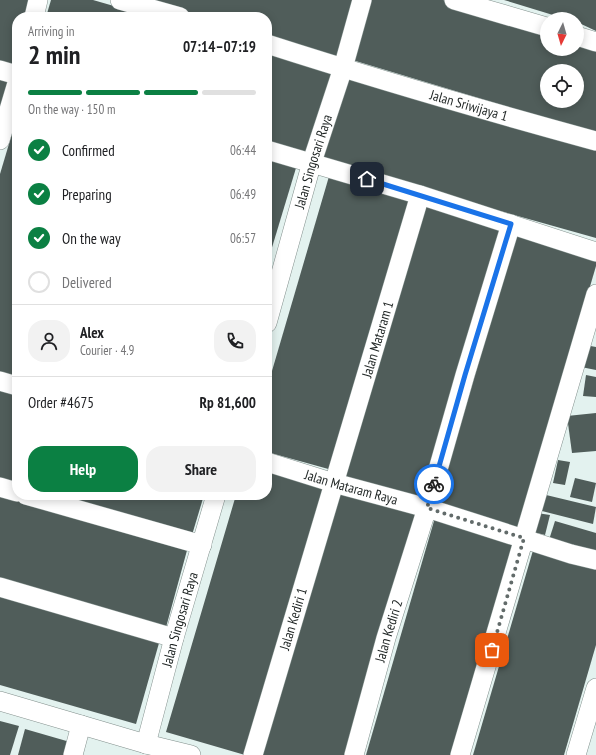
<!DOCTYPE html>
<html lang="en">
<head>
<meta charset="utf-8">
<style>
  body { margin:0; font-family:"PT Sans Narrow",sans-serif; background:#f2f2f2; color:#202124; height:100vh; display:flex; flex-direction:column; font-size:15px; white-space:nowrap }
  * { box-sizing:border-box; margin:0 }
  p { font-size:13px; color:#757577 }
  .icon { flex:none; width:22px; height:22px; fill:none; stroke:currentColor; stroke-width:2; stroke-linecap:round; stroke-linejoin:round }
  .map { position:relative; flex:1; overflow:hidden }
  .details { position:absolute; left:12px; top:12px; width:260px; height:488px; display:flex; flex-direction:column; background:#fff; border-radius:16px; box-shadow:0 2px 10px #0003 }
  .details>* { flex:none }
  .needle { width:26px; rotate:185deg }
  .buttons { position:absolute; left:540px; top:12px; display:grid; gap:8px }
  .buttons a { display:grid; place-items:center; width:44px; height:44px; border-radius:50%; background:#fff; box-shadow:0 2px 10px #0003; font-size:20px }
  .pin { position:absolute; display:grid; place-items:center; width:34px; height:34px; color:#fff; margin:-17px; border-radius:8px; box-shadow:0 2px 6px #0006 }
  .courier { position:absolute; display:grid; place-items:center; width:40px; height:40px; margin:-20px; border:3px solid #1a73e8; border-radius:50%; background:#fff; color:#222; box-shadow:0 1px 5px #0007 }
  .headline em { font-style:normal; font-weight:700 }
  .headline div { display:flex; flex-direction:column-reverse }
  .headline { display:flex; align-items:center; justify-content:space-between; height:68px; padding:0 16px }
  h1 { font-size:26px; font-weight:700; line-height:30px }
  .bar { display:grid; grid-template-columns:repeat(4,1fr); gap:6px 4px; align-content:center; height:48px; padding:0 16px }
  .bar i { height:5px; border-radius:3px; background:#e0e0e0 }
  .bar .active { background:#0b8043 }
  .bar p { grid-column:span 4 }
  .line { display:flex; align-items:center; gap:10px; padding:0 16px; border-top:1px solid #e0e0e0 }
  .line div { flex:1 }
  .round { display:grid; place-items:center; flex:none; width:42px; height:42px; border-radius:16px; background:#f2f2f2 }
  ol { padding:0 16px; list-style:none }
  li { display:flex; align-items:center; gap:12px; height:44px }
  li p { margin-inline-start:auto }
  li .icon { padding:4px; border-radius:50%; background:#0b8043; color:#fff; stroke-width:4 }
  li:last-child { color:#757577 }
  li i { width:22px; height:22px; border:2px solid #e0e0e0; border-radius:50% }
  .button { display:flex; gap:8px; margin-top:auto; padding:8px 16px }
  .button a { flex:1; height:46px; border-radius:16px; background:#0b8043; color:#fff; font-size:16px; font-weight:700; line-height:46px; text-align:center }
  .button a+a { background:#f2f2f2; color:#202124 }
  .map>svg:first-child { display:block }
  .building { fill:#505d5a; fill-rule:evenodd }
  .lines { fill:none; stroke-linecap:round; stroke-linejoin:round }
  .minor-casing { stroke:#83908d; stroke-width:20 }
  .minor { stroke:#fff; stroke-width:19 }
  .done { stroke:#626b6a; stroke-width:4; stroke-dasharray:0 7.2 }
  .route { stroke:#1a73e8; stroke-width:5 }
  .labels { text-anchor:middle; stroke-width:4; stroke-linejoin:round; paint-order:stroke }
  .street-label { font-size:14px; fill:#1d2322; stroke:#fff }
</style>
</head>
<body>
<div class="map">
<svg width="596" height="755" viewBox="0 0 596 755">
  <rect width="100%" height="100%" fill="#e3f2ef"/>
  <g class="building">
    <path d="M0 0H30L25 17H17V45L10 70 0 67Z"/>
    <path d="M51 0H93L152 17H46Z"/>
    <path d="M139 0H355L337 60 267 39V17H194Z"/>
    <path d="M367 0H443L547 31V49H577V41L596 46V136L528 113 349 59ZM547 71H577V101H547Z"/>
    <path d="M504 0H596V31L577 22V19H566Z"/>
    <path d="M267 49 333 67 308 154 267 143Z"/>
    <path d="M347 74 596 146V238L322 161Z"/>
    <path d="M0 77 11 80 0 116Z"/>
    <path d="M17 117V379L0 374V174Z"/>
    <path d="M267 159 296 168 267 264Z"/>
    <path d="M330 173 412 197 332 470 267 452V388Z"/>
    <path d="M421 203 503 227 423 500 341 476Z"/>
    <path d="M517 231 596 254V266L519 529 437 505Z"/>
    <path d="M585 345 596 347V370L581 367Z"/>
    <path d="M586 375 596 377V397L583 396Z"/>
    <path d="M0 387 17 392V486L0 481Z"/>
    <path d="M596 413V451L572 453 567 416Z"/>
    <path d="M558 460 570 462 565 485 553 483Z"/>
    <path d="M267 465 328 482 245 755 166 732 236 495H267Z"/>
    <path d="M575 478 596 483 592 502 570 497Z"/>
    <path d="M336 486 418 510 347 755H258Z"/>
    <path d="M0 490 189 543 165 631 0 585Z"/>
    <path d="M542 494 596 507 593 524 538 510Z"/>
    <path d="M51 495H204L192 535Z"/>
    <path d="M537 513 550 515 545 535 533 532Z"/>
    <path d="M436 514 518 538 455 755H366Z"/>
    <path d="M555 521 596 533V553L549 540Z"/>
    <path d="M534 547 596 569V645L564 755H473Z"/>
    <path d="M0 591 161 636 136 724 0 685Z"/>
    <path d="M0 721 19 726 10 755H0Z"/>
    <path d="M25 729 70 742 67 755H18Z"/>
  </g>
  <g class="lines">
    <defs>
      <g id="minor">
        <path d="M120 0 180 17"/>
        <path d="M454 0 547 27"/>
        <path d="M34 17 38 0"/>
        <path d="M577 36 596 42"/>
        <path id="s1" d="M267 44C376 79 486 111 596 141"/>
        <path d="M0 70 17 75"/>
        <path d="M0 140 17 83"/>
        <path d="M267 150 420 195 596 252"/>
        <path id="s2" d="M267 323 312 162 343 68 362 0"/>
        <path d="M0 381 17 386"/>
        <path id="s3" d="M267 462 334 483 427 508 571 554 596 560"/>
        <path d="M0 487 17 492"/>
        <path d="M26 495 202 545"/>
        <path d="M0 587 174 638"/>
        <path d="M0 701 146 744 191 755"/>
        <path id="s4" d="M146 744 174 638 216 495"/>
        <path d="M73 755 81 725"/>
        <path id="s5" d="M253 755C307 568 366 382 420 195"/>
        <path id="s6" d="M354 755 386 638 427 508 465 375 511 224"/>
        <path d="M460 755 596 294"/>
        <path d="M576 755 596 688"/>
      </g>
    </defs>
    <use href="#minor" class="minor-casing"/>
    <use href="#minor" class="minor"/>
  </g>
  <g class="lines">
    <path class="done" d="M434 484 427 508 524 538 492 650"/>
    <path class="route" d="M367 179 511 224 465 375 434 484"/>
  </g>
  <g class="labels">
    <g class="street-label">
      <text dy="5" stroke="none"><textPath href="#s1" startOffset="211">Jalan Sriwijaya 1</textPath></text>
      <text dy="5" stroke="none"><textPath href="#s2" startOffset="168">Jalan Singosari Raya</textPath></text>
      <text dy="5" stroke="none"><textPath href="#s5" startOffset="434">Jalan Mataram 1</textPath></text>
      <text dy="5" stroke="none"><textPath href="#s3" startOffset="88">Jalan Mataram Raya</textPath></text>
      <text dy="5" stroke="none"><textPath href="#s4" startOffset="129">Jalan Singosari Raya</textPath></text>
      <text dy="5" stroke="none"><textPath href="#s5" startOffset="142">Jalan Kediri 1</textPath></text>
      <text dy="5" stroke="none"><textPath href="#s6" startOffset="129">Jalan Kediri 2</textPath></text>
    </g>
  </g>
</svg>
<div class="buttons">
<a><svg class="needle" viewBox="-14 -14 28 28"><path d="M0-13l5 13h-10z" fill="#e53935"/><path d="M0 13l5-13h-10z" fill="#757577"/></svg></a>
<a><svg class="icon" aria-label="locate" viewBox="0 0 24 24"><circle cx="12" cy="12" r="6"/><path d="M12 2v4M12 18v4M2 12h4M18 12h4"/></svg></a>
</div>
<div class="pin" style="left:492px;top:650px;background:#ea580c"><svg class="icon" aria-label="bag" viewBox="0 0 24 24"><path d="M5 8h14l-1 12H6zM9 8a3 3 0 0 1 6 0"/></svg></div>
<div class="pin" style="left:367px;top:179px;background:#1f2937"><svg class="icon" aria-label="home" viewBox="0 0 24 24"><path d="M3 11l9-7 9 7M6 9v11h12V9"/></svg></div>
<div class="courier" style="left:434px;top:484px"><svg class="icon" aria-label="bike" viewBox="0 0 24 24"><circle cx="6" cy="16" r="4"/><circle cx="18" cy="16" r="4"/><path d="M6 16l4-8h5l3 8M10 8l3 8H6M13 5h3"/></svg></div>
<section class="details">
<div class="headline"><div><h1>2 min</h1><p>Arriving in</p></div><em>07:14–07:19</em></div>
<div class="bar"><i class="active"></i><i class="active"></i><i class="active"></i><i></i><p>On the way · 150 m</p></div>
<ol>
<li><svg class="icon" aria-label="check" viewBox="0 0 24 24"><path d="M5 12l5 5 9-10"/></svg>Confirmed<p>06:44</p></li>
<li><svg class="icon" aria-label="check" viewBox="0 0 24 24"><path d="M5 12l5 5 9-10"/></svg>Preparing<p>06:49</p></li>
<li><svg class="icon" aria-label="check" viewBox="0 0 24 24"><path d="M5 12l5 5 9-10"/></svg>On the way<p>06:57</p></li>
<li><i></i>Delivered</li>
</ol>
<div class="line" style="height:72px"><a class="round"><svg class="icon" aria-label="person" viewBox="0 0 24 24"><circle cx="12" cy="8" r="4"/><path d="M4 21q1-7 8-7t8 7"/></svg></a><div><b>Alex</b><p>Courier · 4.9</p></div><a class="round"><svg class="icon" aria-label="phone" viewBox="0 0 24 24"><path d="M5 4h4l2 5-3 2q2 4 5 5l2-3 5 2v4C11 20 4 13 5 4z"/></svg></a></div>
<div class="line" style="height:52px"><div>Order #4675</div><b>Rp 81,600</b></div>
<div class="button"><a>Help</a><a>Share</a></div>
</section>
</div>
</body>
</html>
